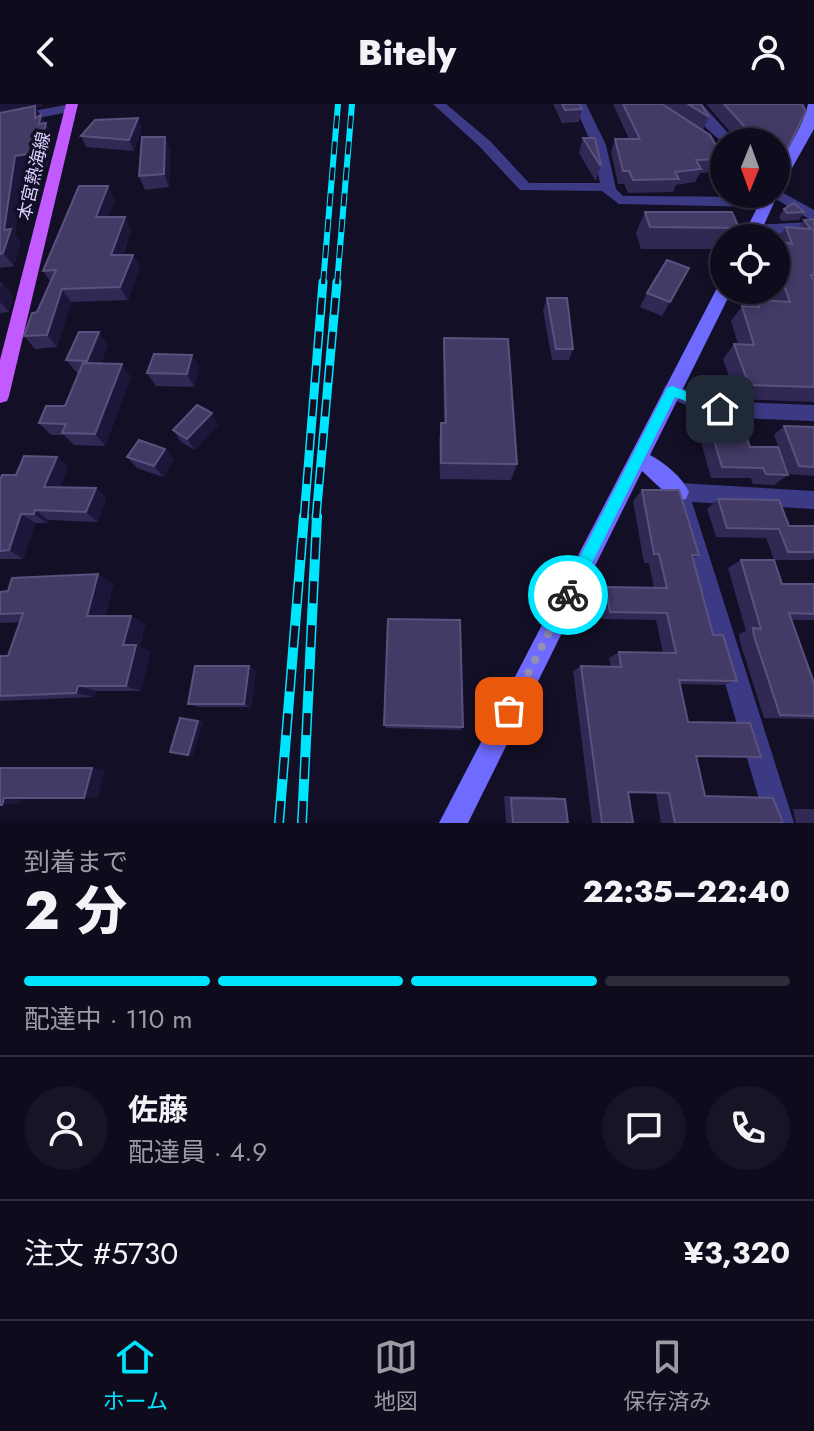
<!DOCTYPE html>
<html lang="ja">
<head>
<meta charset="utf-8">
<style>
  body { margin:0; font-family:Jost,"Noto Sans JP",sans-serif; background:#171425; color:#f1f3f6; height:100vh; display:flex; flex-direction:column; font-size:30px; white-space:nowrap }
  * { box-sizing:border-box; margin:0 }
  p { font-size:26px; color:#9b9ba3 }
  .icon { flex:none; width:44px; height:44px; fill:none; stroke:currentColor; stroke-width:2; stroke-linecap:round; stroke-linejoin:round }
  .map { position:relative; height:719px; overflow:hidden }
  .drawer { display:flex; flex-direction:column; background:#0e0b1c; flex:1 }
  .drawer>* { flex:none }
  .needle { width:52px; rotate:181deg }
  .buttons { position:absolute; left:710px; top:24px; display:grid; gap:16px }
  .buttons a { display:grid; place-items:center; width:80px; height:80px; border-radius:50%; background:#0e0b1c; box-shadow:0 4px 12px #0003,0 0 0 2px #2e2b3b; font-size:40px }
  .pin { position:absolute; display:grid; place-items:center; width:68px; height:68px; color:#fff; margin:-34px; border-radius:16px; box-shadow:0 4px 12px #0006 }
  .courier { position:absolute; display:grid; place-items:center; width:80px; height:80px; margin:-40px; border:6px solid #00e5ff; border-radius:50%; background:#fff; color:#222; box-shadow:0 2px 10px #0007 }
  .head em { font-style:normal; font-weight:800 }
  .head div { display:flex; flex-direction:column-reverse }
  .head { display:flex; align-items:center; justify-content:space-between; height:136px; padding:0 24px }
  h1 { font-size:52px; font-weight:800; line-height:60px }
  .bar { display:grid; grid-template-columns:repeat(4,1fr); gap:12px 8px; align-content:center; height:96px; padding:0 24px }
  .bar i { height:10px; border-radius:6px; background:#2e2b3b }
  .bar .active { background:#00e5ff }
  .bar p { grid-column:span 4 }
  .line { display:flex; align-items:center; gap:20px; padding:0 24px; border-top:2px solid #2e2b3b }
  .line div { flex:1 }
  .round { display:grid; place-items:center; flex:none; width:84px; height:84px; border-radius:42px; background:#171425 }
  header { display:flex; justify-content:space-between; align-items:center; height:104px; padding:0 24px; background:#0e0b1c; font-size:36px; font-weight:800 }
  .tab-bar { display:flex; justify-content:space-around; align-items:center; height:112px; border-top:2px solid #2e2b3b; background:#0e0b1c; font-size:22px; color:#9b9ba3 }
  .tab-bar a { display:grid; justify-items:center; gap:4px }
  .tab-bar .active { color:#00e5ff }
  .map>svg:first-child { display:block }
  .lines { fill:none; stroke-linecap:round; stroke-linejoin:round }
  .street { fill:#3d3a85; fill-rule:evenodd }
  .secondary { fill:#6f6bff; fill-rule:evenodd }
  .primary { fill:#c25bff; fill-rule:evenodd }
  .rail-far2-casing { stroke:#00e5ff; stroke-width:6 }
  .rail-far1-casing { stroke:#00e5ff; stroke-width:9 }
  .rail-casing { stroke:#00e5ff; stroke-width:10 }
  .rail-far2 { stroke:#130f26; stroke-width:4; stroke-dasharray:13; stroke-linecap:butt }
  .rail-far1 { stroke:#130f26; stroke-width:6; stroke-dasharray:17; stroke-linecap:butt }
  .rail { stroke:#130f26; stroke-width:7; stroke-dasharray:22; stroke-linecap:butt }
  .wall { fill:#312854 }
  .shaded-wall { fill:#1d163a }
  .building { fill:#433a66; stroke:#5a527e; stroke-width:2 }
  .route { fill:#00e5ff }
  .done { stroke:#948fb3; stroke-width:8; stroke-dasharray:0 14.4 }
  .labels { text-anchor:middle; stroke-width:7; stroke-linejoin:round; paint-order:stroke }
  .far-street-label { font-size:18px; fill:#d9d4ff; stroke:#130f26 }
</style>
</head>
<body>
<header><svg class="icon" aria-label="back" viewBox="0 0 24 24"><path d="M15 5l-7 7 7 7"/></svg>Bitely<svg class="icon" aria-label="person" viewBox="0 0 24 24"><circle cx="12" cy="8" r="4"/><path d="M4 21q1-7 8-7t8 7"/></svg></header>
<div class="map">
<svg width="814" height="719" viewBox="0 0 814 719">
  <rect width="100%" height="100%" fill="#130f26"/>
  <g class="lines">
    <g class="street">
      <path d="M71 0 75 1V7L0 21V13Z"/>
      <path d="M433 0H446L490 37 529 79H600L592 41 574 0H586L606 41 616 85 623 92 766 93 773 98 766 103 619 100 602 87 520 86 480 43Z"/>
      <path d="M690 0H702L736 38H724V40L706 24Z"/>
      <path d="M776 85 814 106V118L771 92 770 90H776Z"/>
      <path d="M814 118V128L753 131 745 126 753 121Z"/>
      <path d="M672 280 716 297 814 301V317L715 313 665 292 663 287 665 282Z"/>
      <path d="M679 379 814 387V405L692 398 794 719H766L669 388 672 381Z"/>
    </g>
    <g class="secondary">
      <path d="M808 0H814V25L783 80 776 84C776 54 802 30 808 0Z"/>
      <path d="M776 87 778 90 758 134H742L764 90H776Z"/>
      <path d="M724 180V186H732L650 351C665 359 682 373 689 388L686 395 679 397 672 395 642 367 468 719H439L716 186Z"/>
    </g>
    <path class="primary" d="M66 0H78L9 292 7 297 0 299V256Z"/>
    <defs>
      <g id="rail-far2">
        <path d="M323 180 338 0"/>
        <path d="M337 180 352 0"/>
      </g>
      <g id="rail-far1">
        <path d="M304 414 323 178"/>
        <path d="M316 414 337 178"/>
      </g>
      <g id="rail">
        <path d="M279 719 304 412"/>
        <path d="M302 719 317 412"/>
      </g>
    </defs>
    <use href="#rail-far2" class="rail-far2-casing"/>
    <use href="#rail-far1" class="rail-far1-casing"/>
    <use href="#rail" class="rail-casing"/>
    <use href="#rail-far2" class="rail-far2"/>
    <use href="#rail-far1" class="rail-far1"/>
    <use href="#rail" class="rail"/>
  </g>
  <g class="wall">
    <path d="M0 0H41L42 2 35 3 54 32 47 62 23 66 15 131 20 138 14 162 0 164Z"/>
    <path d="M553 0H580L582 5 579 18 562 19Z"/>
    <path d="M613 0H688L709 13 703 26 724 56 718 68 700 69 695 78 676 81 673 88 628 89 624 80H618L611 48 615 35H629Z"/>
    <path d="M706 0H802L785 50 777 63 776 38H739Z"/>
    <path d="M142 25 134 47 86 43 81 32Z"/>
    <path d="M165 33 170 46 169 83 145 86 139 72Z"/>
    <path d="M583 34 601 61 596 76H595L579 49Z"/>
    <path d="M115 96 108 113H125L131 126 123 151H133L140 164 128 196 71 198 57 243 35 245 24 232 51 178 43 167Z"/>
    <path d="M784 105 804 108 799 116 782 117 779 113Z"/>
    <path d="M645 108 739 124 733 134H724V145H641L636 129Z"/>
    <path d="M814 115V298L737 295 723 255 734 240H738L731 217 742 202H752L757 196 772 197 768 186H776V136L786 123 798 124 804 116Z"/>
    <path d="M689 164 662 212 640 203 647 189Z"/>
    <path d="M0 179H2L13 193 9 208 0 209Z"/>
    <path d="M547 194 573 245 569 256H552L543 206Z"/>
    <path d="M444 234 517 360 511 376 440 375 439 337 441 319H444L443 254Z"/>
    <path d="M108 241 101 259 131 273 105 342 74 341 64 331H51L39 319 65 302 79 269H77L66 256Z"/>
    <path d="M192 251 199 264 194 283 156 282 147 269Z"/>
    <path d="M712 313 750 343 788 371 774 381 753 380 751 374H711L700 334 703 330 702 325Z"/>
    <path d="M218 321 195 346 181 338 173 326Z"/>
    <path d="M784 322 814 323V372L789 370 774 331Z"/>
    <path d="M165 345 174 356 163 373 137 364 127 353Z"/>
    <path d="M57 353 68 363 60 383 96 384 106 394 98 418 48 416 47 419H35L23 455H0V376L16 371Z"/>
    <path d="M642 386 699 451 693 455 713 531 737 577 722 581 680 580 688 618 761 653H696L704 692 773 694 783 719H661L656 689 628 688 633 719H592L573 567 581 562 611 563 609 554 619 548 663 549 656 516 602 515 598 491 606 483 654 484 649 459H644L633 397Z"/>
    <path d="M718 395 789 422H814V454L810 456H774L766 434 716 433 707 405Z"/>
    <path d="M741 456 782 480H814V516H791L814 579V618L813 615 764 614 740 538 739 530 746 527 728 464Z"/>
    <path d="M113 480 106 512 145 520 140 543 150 548 141 587H96L94 593 0 597V552H8L20 518 0 519V488Z"/>
    <path d="M249 562 256 567 251 603H198L188 600Z"/>
    <path d="M384 621 463 623 460 626 386 624Z"/>
    <path d="M504 692 554 693 565 695 568 719H506Z"/>
    <path d="M793 705H814V719H796Z"/>
  </g>
  <g class="shaded-wall">
    <path d="M0 0H41L42 2 35 3 54 32 47 62 23 66 15 131 20 138 14 162 3 149 4 126Z"/>
    <path d="M138 14 142 25 134 47 129 36Z"/>
    <path d="M165 33 170 46 169 83 164 70Z"/>
    <path d="M108 82 115 96 103 126 96 113Z"/>
    <path d="M125 113 131 126 118 164 111 151Z"/>
    <path d="M133 151 140 164 128 196 120 183Z"/>
    <path d="M2 179 13 193 9 208 0 198V184Z"/>
    <path d="M62 185 71 198 57 243 47 231Z"/>
    <path d="M99 228 108 241 97 270 87 257Z"/>
    <path d="M192 251 199 264 194 283 187 270Z"/>
    <path d="M122 260 131 273 105 342 95 330Z"/>
    <path d="M212 309 218 321 195 346 187 335Z"/>
    <path d="M165 345 174 356 163 373 154 362Z"/>
    <path d="M57 353 68 363 56 392 44 383Z"/>
    <path d="M96 384 106 394 98 418 86 408Z"/>
    <path d="M35 406 48 416 47 419 34 410Z"/>
    <path d="M21 410 35 419 23 455 9 446Z"/>
    <path d="M98 470 113 480 104 520 87 512Z"/>
    <path d="M131 512 145 520 140 543 150 548 141 587 126 582 123 541Z"/>
    <path d="M249 562 256 567 251 603 244 600Z"/>
    <path d="M78 582 96 587 94 593 76 589Z"/>
    <path d="M198 617 203 618 193 651H188Z"/>
    <path d="M92 664 105 665 98 693 84 694Z"/>
    <path d="M22 693 20 700 2 701 4 694Z"/>
  </g>
  <g class="building">
    <path d="M562 0H580L582 5 565 6Z"/>
    <path d="M623 0H662L710 31 724 55 696 56 701 65 675 68 679 75 633 76 629 67H623L615 35H640Z"/>
    <path d="M688 0H701L709 13Z"/>
    <path d="M724 0H802L806 7 785 50 776 47V38H753L745 23Z"/>
    <path d="M35 2V14L41 11 39 20 46 19 39 48 15 52 4 126 11 125 3 149 0 150V9Z"/>
    <path d="M138 14 129 36 81 32 95 16Z"/>
    <path d="M142 33H165L164 70 139 72Z"/>
    <path d="M583 34H595L601 61H600Z"/>
    <path d="M79 82H108L96 113H125L111 151H133L120 183 62 185 47 231 24 232 32 209 37 208 56 166 43 167Z"/>
    <path d="M794 99 804 108 787 109 784 105Z"/>
    <path d="M645 108H732L739 124 650 123Z"/>
    <path d="M814 115V171H811L814 177V283L749 281 734 240 754 241 742 202 759 203 757 196 790 198 776 159V136L792 140 786 123 811 125 804 116Z"/>
    <path d="M667 156 689 164 670 198 647 189Z"/>
    <path d="M547 194H567L573 245H556Z"/>
    <path d="M79 228H99L87 257 66 256Z"/>
    <path d="M444 234 508 235 517 360 441 359V319H446Z"/>
    <path d="M154 250 192 251 187 270 147 269Z"/>
    <path d="M83 259 122 260 95 330 62 329 66 320 39 319 46 302H65Z"/>
    <path d="M197 301 212 309 187 335 173 326Z"/>
    <path d="M712 313H740L750 343H778L788 371 766 370 763 364 722 363 710 323H715Z"/>
    <path d="M784 322 814 323V363L799 362Z"/>
    <path d="M139 336 165 345 154 362 127 353Z"/>
    <path d="M24 352 57 353 44 383 96 384 86 408 35 406 34 410H21L9 446 0 447V376L2 371H16Z"/>
    <path d="M642 386H679L699 451H692L713 531H723L737 577 679 576 688 618 750 619 761 653 696 652 705 692 773 694 783 719H675L669 689 628 688 633 719H602L581 562 621 563 619 548 676 549 667 509 610 508 606 483 667 484 659 450H654Z"/>
    <path d="M718 395 779 396 789 422H814V448H788L779 425 727 424Z"/>
    <path d="M741 456H774L782 480H814V510L789 509 814 579V612L780 611 754 532 753 524 761 525Z"/>
    <path d="M98 470 87 512H131L123 541H136L126 582H78L76 589 0 592V552H8L23 509 0 510V488L8 487 12 474Z"/>
    <path d="M388 515 460 516 463 623 384 621Z"/>
    <path d="M195 562H249L244 600H188Z"/>
    <path d="M180 614 198 617 188 651 170 648Z"/>
    <path d="M0 664H92L84 694H4L2 701H0Z"/>
    <path d="M511 694 565 695 568 719H513Z"/>
  </g>
  <path class="route" d="M672 282 725 302 726 305 720 310 675 293 573 497H563V486L667 284Z"/>
  <g class="lines">
    <path class="done" d="M509 607 568 491"/>
  </g>
  <g class="labels">
    <g class="far-street-label">
      <text transform="translate(34 72) rotate(-77)" y="6">本宮熱海線</text>
    </g>
  </g>
</svg>
<div class="buttons">
<a><svg class="needle" viewBox="-14 -14 28 28"><path d="M0-13l5 13h-10z" fill="#e53935"/><path d="M0 13l5-13h-10z" fill="#9b9ba3"/></svg></a>
<a><svg class="icon" aria-label="locate" viewBox="0 0 24 24"><circle cx="12" cy="12" r="6"/><path d="M12 2v4M12 18v4M2 12h4M18 12h4"/></svg></a>
</div>
<div class="pin" style="left:509px;top:607px;background:#ea580c"><svg class="icon" aria-label="bag" viewBox="0 0 24 24"><path d="M5 8h14l-1 12H6zM9 8a3 3 0 0 1 6 0"/></svg></div>
<div class="pin" style="left:720px;top:305px;background:#1f2937"><svg class="icon" aria-label="home" viewBox="0 0 24 24"><path d="M3 11l9-7 9 7M6 9v11h12V9"/></svg></div>
<div class="courier" style="left:568px;top:491px"><svg class="icon" aria-label="bike" viewBox="0 0 24 24"><circle cx="6" cy="16" r="4"/><circle cx="18" cy="16" r="4"/><path d="M6 16l4-8h5l3 8M10 8l3 8H6M13 5h3"/></svg></div>
</div>
<section class="drawer">
<div class="head"><div><h1>2 分</h1><p>到着まで</p></div><em>22:35–22:40</em></div>
<div class="bar"><i class="active"></i><i class="active"></i><i class="active"></i><i></i><p>配達中 · 110 m</p></div>
<div class="line" style="height:144px"><a class="round"><svg class="icon" aria-label="person" viewBox="0 0 24 24"><circle cx="12" cy="8" r="4"/><path d="M4 21q1-7 8-7t8 7"/></svg></a><div><b>佐藤</b><p>配達員 · 4.9</p></div><a class="round"><svg class="icon" aria-label="chat" viewBox="0 0 24 24"><path d="M4 5h16v11H9l-5 4z"/></svg></a><a class="round"><svg class="icon" aria-label="phone" viewBox="0 0 24 24"><path d="M5 4h4l2 5-3 2q2 4 5 5l2-3 5 2v4C11 20 4 13 5 4z"/></svg></a></div>
<div class="line" style="height:104px"><div>注文 #5730</div><b>¥3,320</b></div>
</section>
<nav class="tab-bar">
<a class="active"><svg class="icon" aria-label="home" viewBox="0 0 24 24"><path d="M3 11l9-7 9 7M6 9v11h12V9"/></svg>ホーム</a>
<a><svg class="icon" aria-label="map" viewBox="0 0 24 24"><path d="M3 6l6-2 6 2 6-2v14l-6 2-6-2-6 2zM9 4v14M15 6v14"/></svg>地図</a>
<a><svg class="icon" aria-label="saved" viewBox="0 0 24 24"><path d="M7 4h10v16l-5-4-5 4z"/></svg>保存済み</a>
</nav>
</body>
</html>
